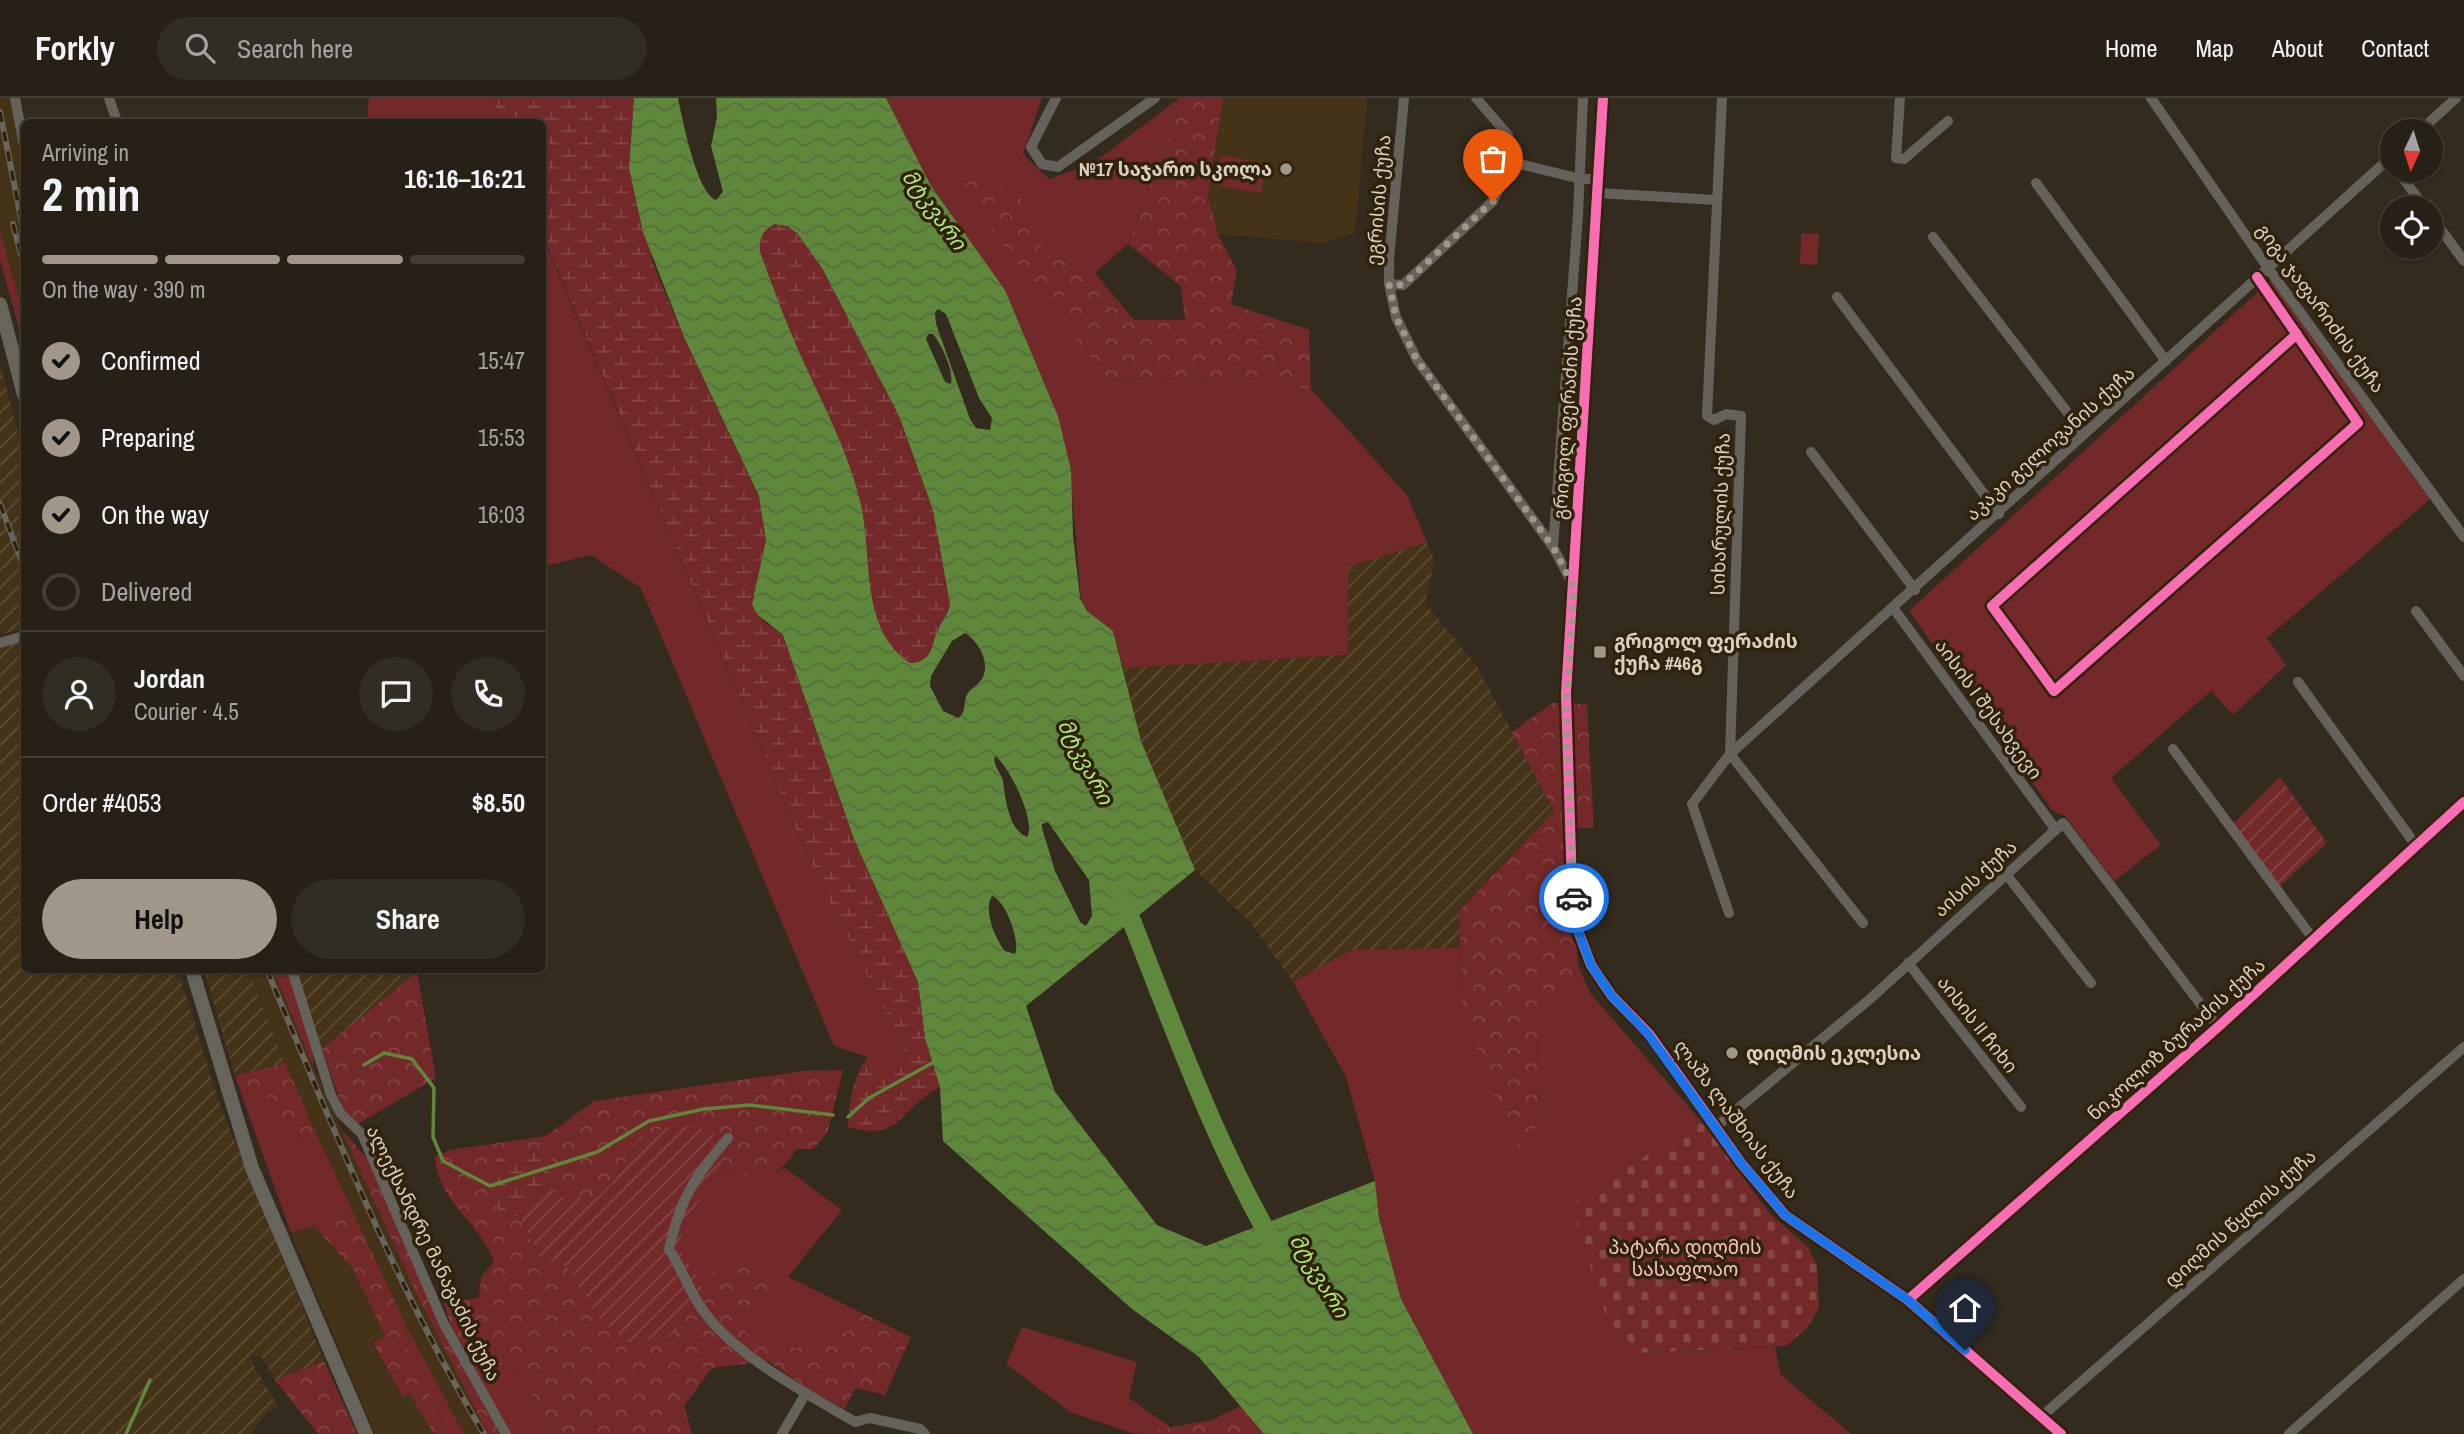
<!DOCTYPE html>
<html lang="en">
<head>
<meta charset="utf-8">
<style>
  body { margin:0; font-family:"Archivo Narrow","Noto Sans Georgian",sans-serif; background:#322d23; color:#f1f3f6; height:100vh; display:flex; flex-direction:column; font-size:26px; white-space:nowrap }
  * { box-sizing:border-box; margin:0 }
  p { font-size:23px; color:#a4a3a1 }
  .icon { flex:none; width:38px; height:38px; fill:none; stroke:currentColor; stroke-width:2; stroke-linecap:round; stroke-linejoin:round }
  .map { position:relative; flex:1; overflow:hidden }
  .sheet { position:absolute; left:21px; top:21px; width:525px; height:854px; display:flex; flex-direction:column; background:#262016; border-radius:10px; box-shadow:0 2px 5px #0004,0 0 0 2px #423e35 }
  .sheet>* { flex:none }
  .needle { width:46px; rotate:184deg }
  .fabs { position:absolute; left:2380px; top:21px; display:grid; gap:14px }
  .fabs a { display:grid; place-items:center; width:63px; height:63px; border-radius:50%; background:#262016; box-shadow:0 2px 5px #0004,0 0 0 2px #423e35; font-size:35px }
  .pin { position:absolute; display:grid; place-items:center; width:60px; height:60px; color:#fff; margin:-72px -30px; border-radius:50% 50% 50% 0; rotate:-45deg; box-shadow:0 0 7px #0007 }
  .pin .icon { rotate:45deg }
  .courier { position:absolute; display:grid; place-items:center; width:70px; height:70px; margin:-35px; border:5px solid #1a73e8; border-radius:50%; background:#fff; color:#222; box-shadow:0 2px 9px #0007 }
  .summary em { font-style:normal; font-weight:700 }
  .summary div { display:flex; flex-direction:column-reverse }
  .summary { display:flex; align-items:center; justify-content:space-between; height:119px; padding:0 21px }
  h1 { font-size:46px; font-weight:700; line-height:52px }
  .bar { display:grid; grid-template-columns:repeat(4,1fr); gap:10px 7px; align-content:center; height:84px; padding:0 21px }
  .bar i { height:9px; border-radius:5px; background:#423e35 }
  .bar .selected { background:#a09689 }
  .bar p { grid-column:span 4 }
  .line { display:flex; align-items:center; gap:18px; padding:0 21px; border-top:2px solid #423e35 }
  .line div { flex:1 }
  .round { display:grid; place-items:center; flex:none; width:74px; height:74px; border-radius:37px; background:#322d23 }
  ol { padding:0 21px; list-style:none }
  li { display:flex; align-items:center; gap:21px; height:77px }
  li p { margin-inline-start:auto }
  li .icon { padding:7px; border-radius:50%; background:#a09689; color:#111; stroke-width:4 }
  li:last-child { color:#a4a3a1 }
  li i { width:38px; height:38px; border:4px solid #423e35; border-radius:50% }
  .cta { display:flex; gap:14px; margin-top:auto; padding:14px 21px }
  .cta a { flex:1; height:80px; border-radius:42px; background:#a09689; color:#111; font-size:28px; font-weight:700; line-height:80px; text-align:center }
  .cta a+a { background:#322d23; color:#f1f3f6 }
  header { display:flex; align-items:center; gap:42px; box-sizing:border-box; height:98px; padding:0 35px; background:#262016; border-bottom:2px solid #423e35 }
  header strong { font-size:33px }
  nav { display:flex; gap:38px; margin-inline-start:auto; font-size:24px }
  .search { width:490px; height:63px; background:#322d23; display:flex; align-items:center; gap:18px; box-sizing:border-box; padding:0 24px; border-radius:38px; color:#a4a3a1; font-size:26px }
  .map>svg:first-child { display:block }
  .built { fill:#443316 }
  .industrial { fill:url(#industrial-furrows) }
  .grass { fill:#732929 }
  .forest { fill:url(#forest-crowns) }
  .wetland { fill:url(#wetland-marsh) }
  .cemetery { fill:url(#cemetery-stones) }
  .garden { fill:url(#garden-furrows) }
  .water { fill:url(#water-waves); fill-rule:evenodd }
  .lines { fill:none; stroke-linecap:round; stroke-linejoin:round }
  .stream { stroke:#60883c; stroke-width:3.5 }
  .river { stroke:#60883c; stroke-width:19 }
  .street { stroke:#65625b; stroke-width:10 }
  .secondary { stroke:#67645c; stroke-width:14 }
  .rail-casing { stroke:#69645c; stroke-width:6 }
  .rail { stroke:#31230b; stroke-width:3.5; stroke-dasharray:10; stroke-linecap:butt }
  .cycleway-casing { stroke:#31230b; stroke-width:15 }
  .cycleway { stroke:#f96db3; stroke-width:10 }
  .done { stroke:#a09689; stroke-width:7; stroke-dasharray:0 12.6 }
  .route { stroke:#1a73e8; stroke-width:9 }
  .poi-dot { fill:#a09689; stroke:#31230b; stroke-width:2.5 }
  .labels { text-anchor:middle; stroke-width:7; stroke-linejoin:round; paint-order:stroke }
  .poi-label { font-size:19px; font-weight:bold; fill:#dad0c2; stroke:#31230b; text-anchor:start }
  .street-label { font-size:19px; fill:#dad0c2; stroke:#31230b }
  .park-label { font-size:19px; fill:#f8c2c0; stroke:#31230b }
  .water-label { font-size:21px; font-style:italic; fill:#adea7d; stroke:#31230b }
</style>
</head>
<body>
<header>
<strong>Forkly</strong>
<div class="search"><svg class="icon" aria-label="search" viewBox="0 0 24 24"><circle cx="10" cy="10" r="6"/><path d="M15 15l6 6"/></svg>Search here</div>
<nav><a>Home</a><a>Map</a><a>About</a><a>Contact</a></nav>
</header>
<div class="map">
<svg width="2464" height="1336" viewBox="0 0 2464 1336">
  <defs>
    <pattern id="industrial-furrows" width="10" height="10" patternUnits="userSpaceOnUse" patternTransform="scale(1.75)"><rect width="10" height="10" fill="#443316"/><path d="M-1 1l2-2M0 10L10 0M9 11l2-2" fill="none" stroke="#5e5036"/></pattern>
    <pattern id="forest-crowns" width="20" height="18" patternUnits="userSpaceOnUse" patternTransform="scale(1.75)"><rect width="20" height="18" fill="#732929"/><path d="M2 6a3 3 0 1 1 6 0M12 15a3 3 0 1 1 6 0" fill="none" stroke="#864746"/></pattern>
    <pattern id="wetland-marsh" width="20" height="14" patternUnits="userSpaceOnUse" patternTransform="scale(1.75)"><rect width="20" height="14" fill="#732929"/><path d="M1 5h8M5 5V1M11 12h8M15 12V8" fill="none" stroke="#864746"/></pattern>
    <pattern id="cemetery-stones" width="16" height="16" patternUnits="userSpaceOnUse" patternTransform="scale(1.75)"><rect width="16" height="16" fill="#732929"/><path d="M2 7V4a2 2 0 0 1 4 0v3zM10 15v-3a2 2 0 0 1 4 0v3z" fill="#864746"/></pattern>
    <pattern id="garden-furrows" width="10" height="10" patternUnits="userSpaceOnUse" patternTransform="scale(1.75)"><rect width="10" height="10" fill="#732929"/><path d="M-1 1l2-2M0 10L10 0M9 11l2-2" fill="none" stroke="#864746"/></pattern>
    <pattern id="water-waves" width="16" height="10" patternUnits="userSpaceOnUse" patternTransform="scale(1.75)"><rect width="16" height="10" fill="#60883c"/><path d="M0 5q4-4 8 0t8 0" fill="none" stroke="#556e3b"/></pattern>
  </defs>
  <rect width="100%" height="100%" fill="#332b1e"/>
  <g class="built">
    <path d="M0 0H11L24 73V219L0 133Z"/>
    <path d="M1223 0H1367L1355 135 1323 145 1218 136 1208 99Z"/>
    <path d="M248 872H273L318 979 417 1197 488 1336H464L445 1304 395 1205 292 984Z"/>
    <path d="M314 1128 353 1171 385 1238 373 1246 403 1299 409 1294 434 1336H375L291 1135Z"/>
  </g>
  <g class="industrial">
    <path d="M0 265 24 357V530L0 537Z"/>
    <path d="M1427 444 1435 463 1425 505 1477 568 1554 713 1459 812 1460 850 1351 853 1293 884 1250 824 1195 772 1141 643 1123 570 1348 557V469Z"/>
    <path d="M24 542V872H178L219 1004 324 1263 275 1282 262 1260 251 1257 253 1267 278 1308 267 1315 250 1336H0V551Z"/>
    <path d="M204 872H248L285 965 235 978Z"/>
    <path d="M297 872H416L417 874 322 951Z"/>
  </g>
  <g class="grass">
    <path d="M369 0H493L501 24H367Z"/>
    <path d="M886 0H1042L1023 56 1049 81 1093 65 1180 0H1184L1128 146 1095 175 1046 156 1018 97 985 79 1107 280 1223 283 1311 291 1407 397 1427 444 1348 469V557L1123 570 1113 533 1087 513 1081 500 1073 405 1058 318 1005 192 931 88Z"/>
    <path d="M1220 57 1266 65 1261 95 1215 87Z"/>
    <path d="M0 133 24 219V248L0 162Z"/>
    <path d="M1801 135 1819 136 1817 167 1800 166Z"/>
    <path d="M542 138 812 768 907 957 905 965 885 981 868 959 834 948 641 490 591 457 543 468Z"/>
    <path d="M2271 182 2430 401 2267 540 2286 567 2233 617 2211 593 2111 680 2161 747 2114 783 2066 719 2053 713 1909 513Z"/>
    <path d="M1460 850 1462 903 1539 1024 1537 927 1579 870 1591 896 1700 1022 1571 1107 1641 1255 1775 1249 1781 1277 1851 1336H1473L1401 1201 1379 1120 1375 1083 1346 979 1293 884 1351 852Z"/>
    <path d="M273 872H287L311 941 314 970Z"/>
    <path d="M266 997 289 1037 305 1044 315 1033 354 1116 334 1112 318 1118 314 1128 291 1135 242 998Z"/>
    <path d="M724 1070C746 1079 764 1081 785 1070L842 1112 788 1179 858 1213C831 1270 791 1251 744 1235L754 1220 721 1161 703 1190 680 1149 685 1123Z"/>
    <path d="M406 1227 464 1336H446L439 1314 408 1254Z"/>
    <path d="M1022 1229 1137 1264 1129 1300 1173 1331 1132 1335 1070 1314 1006 1266Z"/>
    <path d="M504 1266 516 1272 557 1336H511L480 1280 485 1273Z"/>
  </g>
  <g class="forest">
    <path d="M1184 0H1223L1208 99 1218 136 1237 173 1231 206 1309 232 1311 291 1223 283 1107 280 957 88 985 79 1019 97 1046 156 1095 175 1134 222H1185L1181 188 1128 146Z"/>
    <path d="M1552 605 1587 606 1594 730 1564 729 1565 765 1579 870 1537 927 1539 1024 1519 1051 1494 999 1462 903 1459 813 1554 713 1512 634Z"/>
    <path d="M417 874 436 980 358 1026 344 1014 322 951Z"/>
    <path d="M285 965 315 1033 306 1044 288 1037 266 997 242 998 235 978Z"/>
    <path d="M843 972 828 1033 814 1051H796C777 1084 757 1083 724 1070L714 1034 640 1038 614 1083 598 1099 567 1100 546 1091 553 1052 501 1119 520 1118 539 1158 567 1169 631 1246 674 1235 721 1161 748 1158 766 1174 769 1203 745 1235C791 1251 832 1268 858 1213L911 1239 885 1297 855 1290 845 1311 811 1293 768 1263 712 1270 684 1308 692 1336H557L516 1272 504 1266 485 1273 480 1280 450 1225 444 1205 479 1200 481 1179 494 1164C481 1126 436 1101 435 1059L450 1052 546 1038 594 1003 803 973Z"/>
    <path d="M342 1032 373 1067 449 1244 500 1336H488L417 1197Z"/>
    <path d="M334 1112 354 1116 406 1227 408 1254 439 1314 446 1336H434L409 1295 403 1299 373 1245 385 1238 353 1171 314 1128 317 1118Z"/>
    <path d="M324 1263 357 1336H318L275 1282Z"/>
    <path d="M1243 1307 1264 1336H1132L1212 1322Z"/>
  </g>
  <g class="wetland">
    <path d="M493 0H634L629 70 654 168 684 239 759 398 766 442 752 506 765 524 783 537 854 741 918 884 925 940 940 989C899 1010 901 1045 848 1029 849 1006 853 977 868 959L885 980 905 965 907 957 812 768 543 138 542 24H501Z"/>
    <path d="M774 126 787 128 797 135 822 170 899 318 933 412 950 506C948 518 942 522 938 532 930 549 933 563 910 565 859 530 873 460 861 407 848 350 820 302 797 249 783 218 772 186 760 154 759 139 762 134 774 126Z"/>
    <path d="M527 1050 553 1052 546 1091 520 1118 501 1119 492 1098 487 1068 501 1058Z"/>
  </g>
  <path class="cemetery" d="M1700 1022 1771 1117 1808 1149 1817 1168 1819 1210 1807 1230 1786 1248 1641 1255 1607 1221 1571 1107Z"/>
  <g class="garden">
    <path d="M2280 679 2327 745 2280 788 2233 726Z"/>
    <path d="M680 1026 714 1034 724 1070 685 1123 680 1149 703 1190 674 1235 631 1246 599 1221 567 1169 539 1158 520 1118 546 1091 567 1100 598 1099 614 1083 640 1038Z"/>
  </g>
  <path class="water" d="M634 0H678C682 20 697 96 716 102L723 94 711 48 717 19 716 0H886L931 88 1005 192 1058 318 1071 372 1073 437 1080 500 1087 513 1113 533 1141 643 1195 772 1026 908 1055 994 1157 1127 1206 1148 1375 1083 1379 1120 1401 1201 1473 1336H1264L1199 1259 1132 1211 943 1043 940 989 925 940 918 884 854 741 783 537 757 516 752 506 766 442 759 398 684 239 643 134 629 70ZM774 126 787 128 797 135 822 170 899 318 933 412 950 506C948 518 942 522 938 532 930 549 933 564 910 565 859 530 873 460 861 407 848 350 820 302 797 249 783 218 772 186 760 154 759 139 762 134 774 126ZM938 211 946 216 979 300 992 320 990 332 976 330 970 321 936 226 935 214ZM928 236H933C942 247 954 273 951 286L945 284 926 241ZM965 535C978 543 990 563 983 579 980 586 972 589 968 595 962 604 968 613 958 620L943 613 930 588 931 578 952 543ZM995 658C1008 666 1037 724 1027 739 1009 733 1005 699 1003 683 1001 674 992 667 995 658ZM1048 724 1089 782 1092 818 1086 828 1080 824 1055 773 1042 730V726ZM992 798C1005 801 1021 844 1015 856L1005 853C995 841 983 811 992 798Z"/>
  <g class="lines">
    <g class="stream">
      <path d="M364 967 384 955 412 961 434 990 433 1039 443 1063 490 1088 597 1054 649 1023 704 1011 750 1007 833 1017"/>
      <path d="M848 1019 869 1000 934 964"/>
      <path d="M126 1336 150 1282"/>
    </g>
    <path class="river" d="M1123 801C1168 914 1213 1043 1275 1148"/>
    <g class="street">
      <path d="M15 0 24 48"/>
      <path d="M109 0 117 24"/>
      <path d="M1056 0 1031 49 1042 66 1058 69 1155 0"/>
      <path d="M1404 0 1389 161V186L1396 219 1417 262 1553 449 1572 485"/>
      <path d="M1476 0 1508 37 1511 64 1581 81H1599"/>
      <path d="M1722 0 1707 318 1714 322 1726 316 1741 318 1730 656 1863 825"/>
      <path d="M1900 0 1896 60 1904 61 1948 23"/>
      <path d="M2151 0 2268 170 2464 439"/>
      <path d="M2420 33 2456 0"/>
      <path d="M2397 72 2425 110"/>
      <path d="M2036 85 2166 263"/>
      <path d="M1598 95 1716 102"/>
      <path d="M2431 118 2464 163"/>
      <path d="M1933 139 2084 336"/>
      <path d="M2257 179 2358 325 2054 593 1992 508 2297 236"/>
      <path d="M1389 186 1403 187 1493 103 1511 64"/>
      <path d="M1837 199 1999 416"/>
      <path d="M1811 354 1915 492"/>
      <path d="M1553 449 1578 117 1583 0"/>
      <path d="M1894 511 2056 732"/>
      <path d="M2416 513 2464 578"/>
      <path d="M0 545 24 538"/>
      <path d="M2298 584 2417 749"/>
      <path d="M2173 651 2314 842"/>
      <path d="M2006 776 2091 885"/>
      <path d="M1729 815 1692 706 1730 656 2392 58"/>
      <path d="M1908 865 2021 1009"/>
      <path d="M292 872 331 997 341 1016 362 1036 444 1226 506 1336"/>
      <path d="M1717 1028 1870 901 2063 725 2218 929"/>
      <path d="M728 1040C695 1078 680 1101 669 1151 681 1169 688 1190 700 1208 731 1256 806 1295 855 1324L870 1320 920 1331 925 1336"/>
      <path d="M1908 1202 2218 929 2464 704"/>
      <path d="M2041 1319 2464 949"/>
      <path d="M782 1336 806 1295"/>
      <path d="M2289 1336 2464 1181"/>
    </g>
    <g class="secondary">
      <path d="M1603 0 1566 596 1572 790 1579 835 1591 867 1612 898 1649 936 1741 1065 1785 1117 1908 1202 2061 1336"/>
      <path d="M0 206 24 297"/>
      <path d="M192 872 252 1070 366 1336"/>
    </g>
    <defs>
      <g id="rail">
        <path d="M0 14 24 136"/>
        <path d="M13 126 24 168"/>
        <path d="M0 406 24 470"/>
        <path d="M267 872C333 1029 396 1190 484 1336"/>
      </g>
    </defs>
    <use href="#rail" class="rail-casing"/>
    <use href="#rail" class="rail"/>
    <defs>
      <g id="cycleway">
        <path d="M1603 0 1566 596 1572 790 1579 835 1591 867 1612 898 1649 936 1741 1065 1785 1117 1908 1202 2061 1336"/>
        <path d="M2257 179 2358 325 2054 593 1992 508 2297 236"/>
        <path d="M1908 1202 2218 929 2464 704"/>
      </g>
    </defs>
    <use href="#cycleway" class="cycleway-casing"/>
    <use href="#cycleway" class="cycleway"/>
  </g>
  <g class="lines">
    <path class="done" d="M1493 103 1403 187 1389 186 1396 219 1417 262 1553 449 1574 489 1566 616 1574 800"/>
    <path class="route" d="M1574 800 1579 835 1591 867 1612 898 1648 936 1741 1065 1785 1117 1908 1202 1965 1252"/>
  </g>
  <g class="poi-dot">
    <circle cx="1286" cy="71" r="7"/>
    <rect x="1593" y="547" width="14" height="14" rx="3.5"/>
    <circle cx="1732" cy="955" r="7"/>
  </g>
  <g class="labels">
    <g class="poi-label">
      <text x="1272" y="78" text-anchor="end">№17 საჯარო სკოლა</text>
      <text x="1614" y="550">გრიგოლ ფერაძის<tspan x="1614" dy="22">ქუჩა #46გ</tspan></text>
      <text x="1746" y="962">დიღმის ეკლესია</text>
    </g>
    <g class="street-label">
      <text transform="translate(1378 102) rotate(-85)" y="7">ეგრისის ქუჩა</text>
      <text transform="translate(2321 210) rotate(54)" y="7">გიგა ჯაფარიძის ქუჩა</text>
      <text transform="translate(1567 310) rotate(-86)" y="7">გრიგოლ ფერაძის ქუჩა</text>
      <text transform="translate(2050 345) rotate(-42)" y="7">აკაკი გელოვანის ქუჩა</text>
      <text transform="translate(1720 416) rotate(-88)" y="7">სიხარულის ქუჩა</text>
      <text transform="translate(1989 611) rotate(54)" y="7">აისის I შესახვევი</text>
      <text transform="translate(1975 780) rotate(-42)" y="7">აისის ქუჩა</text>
      <text transform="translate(1978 926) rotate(52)" y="7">აისის II ჩიხი</text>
      <text transform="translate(2176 941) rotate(-42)" y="7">ნიკოლოზ ბურაძის ქუჩა</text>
      <text transform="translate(1737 1021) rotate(53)" y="7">ლაშა ლაშხიას ქუჩა</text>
      <text transform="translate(2240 1120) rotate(-42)" y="7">დიღმის წყლის ქუჩა</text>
      <text transform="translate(434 1155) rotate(64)" y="7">ალექსანდრე მანაგაძის ქუჩა</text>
    </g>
    <g class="park-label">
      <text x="1685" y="1156">პატარა დიღმის<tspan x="1685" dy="22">სასაფლაო</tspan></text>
    </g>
    <g class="water-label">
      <text transform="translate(934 112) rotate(54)" y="7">მტკვარი</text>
      <text transform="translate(1085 664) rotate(62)" y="7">მტკვარი</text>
      <text transform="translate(1319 1178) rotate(59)" y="7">მტკვარი</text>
    </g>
  </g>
</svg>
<div class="fabs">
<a><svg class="needle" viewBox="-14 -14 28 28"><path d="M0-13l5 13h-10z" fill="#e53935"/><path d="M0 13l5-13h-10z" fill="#a4a3a1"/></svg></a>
<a><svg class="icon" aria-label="locate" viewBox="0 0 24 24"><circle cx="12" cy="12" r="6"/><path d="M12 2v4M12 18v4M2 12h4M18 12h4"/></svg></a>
</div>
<div class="pin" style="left:1493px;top:103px;background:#ea580c"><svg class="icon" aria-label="bag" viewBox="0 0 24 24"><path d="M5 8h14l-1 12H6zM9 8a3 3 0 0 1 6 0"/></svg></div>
<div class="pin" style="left:1965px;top:1252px;background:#1f2937"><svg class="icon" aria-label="home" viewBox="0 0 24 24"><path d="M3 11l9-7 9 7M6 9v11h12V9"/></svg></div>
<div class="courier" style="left:1574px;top:800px"><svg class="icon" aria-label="car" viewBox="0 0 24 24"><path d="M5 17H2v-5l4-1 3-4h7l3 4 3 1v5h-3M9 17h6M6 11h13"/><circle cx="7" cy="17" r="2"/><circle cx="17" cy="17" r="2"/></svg></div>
<section class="sheet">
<div class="summary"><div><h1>2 min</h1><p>Arriving in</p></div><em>16:16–16:21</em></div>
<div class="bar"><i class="selected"></i><i class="selected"></i><i class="selected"></i><i></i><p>On the way · 390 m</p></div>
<ol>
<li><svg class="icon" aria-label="check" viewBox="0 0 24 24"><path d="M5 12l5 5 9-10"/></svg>Confirmed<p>15:47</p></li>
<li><svg class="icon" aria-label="check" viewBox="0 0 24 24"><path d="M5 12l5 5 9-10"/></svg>Preparing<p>15:53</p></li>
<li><svg class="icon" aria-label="check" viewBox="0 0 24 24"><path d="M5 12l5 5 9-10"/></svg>On the way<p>16:03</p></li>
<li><i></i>Delivered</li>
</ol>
<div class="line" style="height:126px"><a class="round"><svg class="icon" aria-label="person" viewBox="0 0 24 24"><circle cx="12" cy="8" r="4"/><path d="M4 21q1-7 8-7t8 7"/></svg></a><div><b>Jordan</b><p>Courier · 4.5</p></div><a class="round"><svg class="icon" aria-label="chat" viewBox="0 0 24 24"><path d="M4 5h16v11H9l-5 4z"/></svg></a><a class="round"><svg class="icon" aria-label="phone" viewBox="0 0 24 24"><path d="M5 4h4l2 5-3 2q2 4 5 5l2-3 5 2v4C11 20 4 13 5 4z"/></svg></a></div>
<div class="line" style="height:91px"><div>Order #4053</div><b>$8.50</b></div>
<div class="cta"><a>Help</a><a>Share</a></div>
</section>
</div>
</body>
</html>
